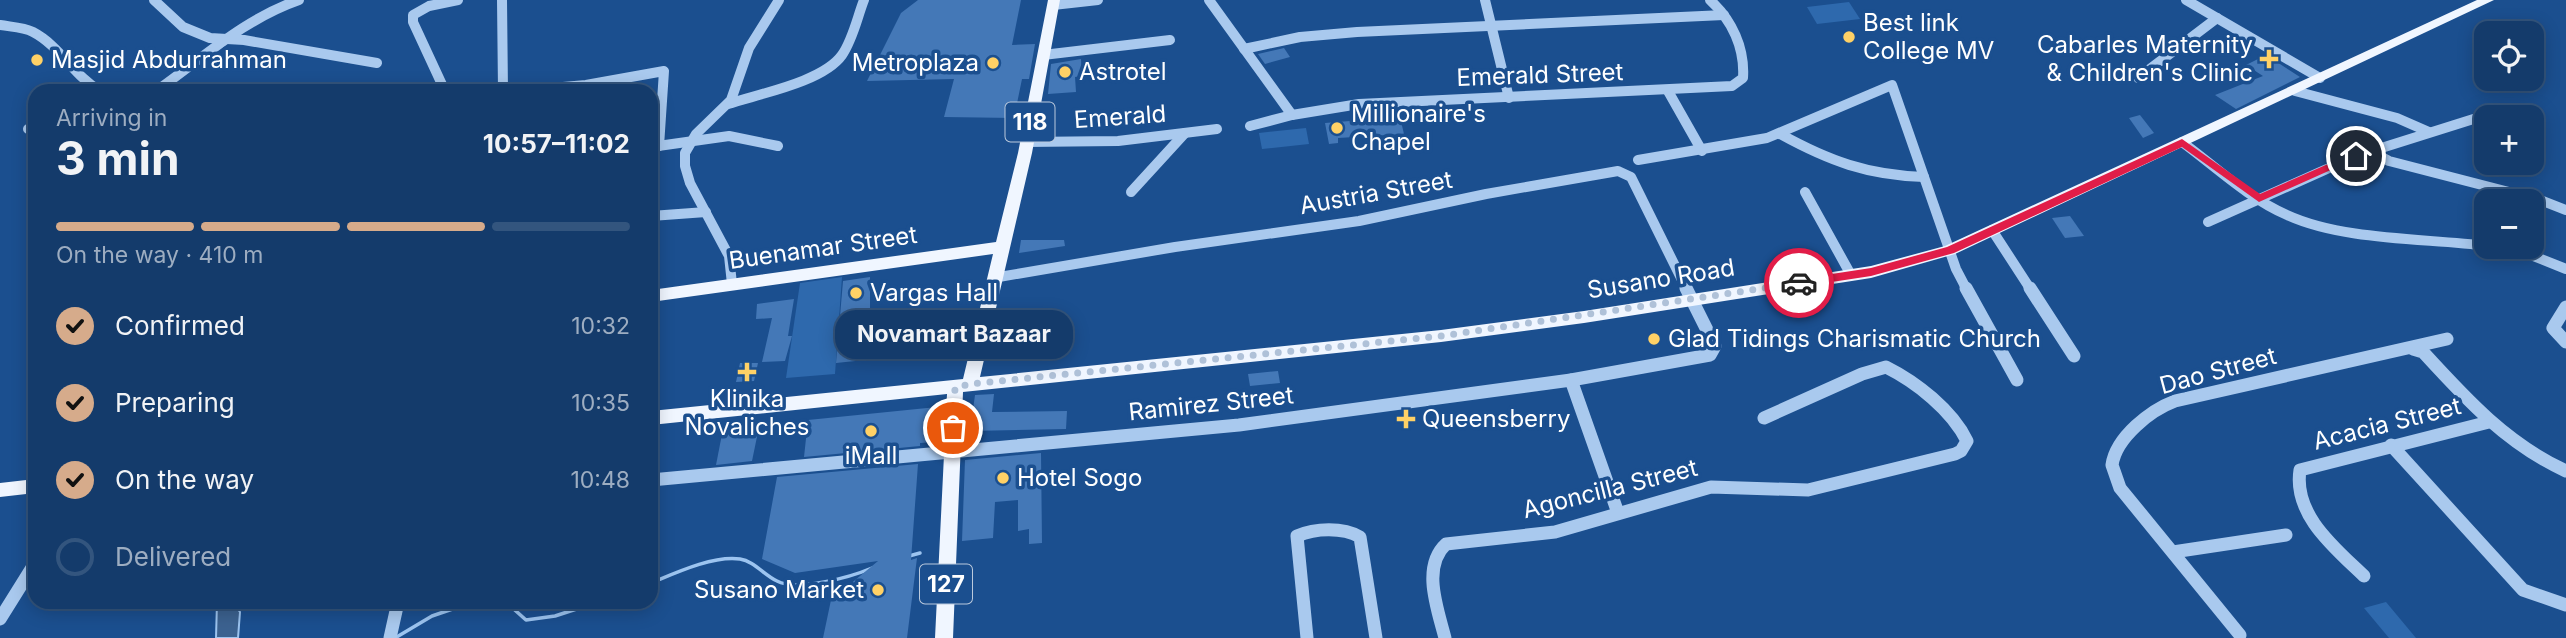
<!DOCTYPE html>
<html lang="en">
<head>
<meta charset="utf-8">
<style>
  body { margin:0; font-family:Inter,sans-serif; background:#1d4271; color:#f1f3f6; height:100vh; display:flex; flex-direction:column; font-size:26px; white-space:nowrap }
  * { box-sizing:border-box; margin:0 }
  p { font-size:23px; color:#9dadc1 }
  .icon { flex:none; width:38px; height:38px; fill:none; stroke:currentColor; stroke-width:2; stroke-linecap:round; stroke-linejoin:round }
  .map { position:relative; flex:1; overflow:hidden }
  .side { position:absolute; left:28px; top:84px; width:630px; height:525px; display:flex; flex-direction:column; background:#143b6b; border-radius:21px; box-shadow:0 4px 18px #0003,0 0 0 2px #33557e }
  .side>* { flex:none }
  .controls { position:absolute; left:2474px; top:21px; display:grid; gap:14px }
  .controls a { display:grid; place-items:center; width:70px; height:70px; border-radius:14px; background:#143b6b; box-shadow:0 4px 18px #0003,0 0 0 2px #33557e; font-size:35px }
  .pin { position:absolute; display:grid; place-items:center; width:60px; height:60px; color:#fff; margin:-30px; border:4px solid #fff; border-radius:50%; box-shadow:0 2px 7px #0007 }
  .courier { position:absolute; display:grid; place-items:center; width:70px; height:70px; margin:-35px; border:5px solid #e11d48; border-radius:50%; background:#fff; color:#222; box-shadow:0 2px 9px #0007 }
  .bubble { position:absolute; height:49px; border-radius:21px; background:#143b6b; box-shadow:0 4px 18px #0003,0 0 0 2px #33557e; font-size:23px; font-weight:700; line-height:49px; text-align:center }
  .overview em { font-style:normal; font-weight:700 }
  .overview div { display:flex; flex-direction:column-reverse }
  .overview { display:flex; align-items:center; justify-content:space-between; height:119px; padding:0 28px }
  h1 { font-size:46px; font-weight:700; line-height:52px }
  .bar { display:grid; grid-template-columns:repeat(4,1fr); gap:10px 7px; align-content:center; height:84px; padding:0 28px }
  .bar i { height:9px; border-radius:5px; background:#33557e }
  .bar .current { background:#d6ab8b }
  .bar p { grid-column:span 4 }
  ol { padding:0 28px; list-style:none }
  li { display:flex; align-items:center; gap:21px; height:77px }
  li p { margin-inline-start:auto }
  li .icon { padding:7px; border-radius:50%; background:#d6ab8b; color:#111; stroke-width:4 }
  li:last-child { color:#9dadc1 }
  li i { width:38px; height:38px; border:4px solid #33557e; border-radius:50% }
  .map>svg:first-child { display:block }
  .green { fill:#2e69ad }
  .water { fill:#3c6290; stroke:#9cc4f0; stroke-width:2 }
  .lines { fill:none; stroke-linecap:round; stroke-linejoin:round }
  .stream { stroke:#9cc4f0; stroke-width:3.5 }
  .building { fill:#4478b7 }
  .minor-far1 { stroke:#a9c9ee; stroke-width:10 }
  .minor { stroke:#a9c9ee; stroke-width:13 }
  .major { fill:#f0f6ff; fill-rule:evenodd }
  .route { fill:#e11d48 }
  .done { stroke:#afc1d8; stroke-width:7; stroke-dasharray:0 12.6 }
  .poi-dot { fill:#ffd166; stroke:#1b4f8f; stroke-width:2.5 }
  .labels { text-anchor:middle; stroke-width:7; stroke-linejoin:round; paint-order:stroke }
  .shield { fill:#1b4f8f; stroke:#bbcadd; stroke-width:2 }
  .shield-label { font-size:23px; font-weight:bold; fill:#fff }
  .poi-label { font-size:24px; fill:#fff; stroke:#1b4f8f; text-anchor:start }
  .street-label { font-size:24px; fill:#fff; stroke:#1b4f8f }
</style>
</head>
<body>
<div class="map">
<svg width="2566" height="638" viewBox="0 0 2566 638">
  <rect width="100%" height="100%" fill="#1b4f8f"/>
  <g class="green">
    <path d="M1849 2 1860 19 1817 24 1807 7Z"/>
    <path d="M1306 128 1309 144 1262 149 1259 133Z"/>
    <path d="M842 277 835 374 786 378 800 283Z"/>
    <path d="M2386 602 2416 638H2389L2364 608Z"/>
  </g>
  <path class="water" d="M217 602H241L236 607 240 612 238 638H216Z"/>
  <g class="lines">
    <g class="stream">
      <path d="M909 556 920 553"/>
      <path d="M651 583C675 573 714 555 740 559 754 561 764 575 777 581 797 592 851 577 872 568"/>
      <path d="M506 602 526 620 555 616 598 602"/>
      <path d="M395 638 432 616 473 602"/>
    </g>
  </g>
  <g class="building">
    <path d="M918 0H1021L1012 45 1035 44 1029 79H1022L1014 118 944 117 954 79 867 81 901 13Z"/>
    <path d="M1284 48 1290 57 1265 64 1258 54Z"/>
    <path d="M2266 55 2300 77 2236 109 2215 95 2263 76 2246 65Z"/>
    <path d="M1081 59 1082 76 1075 77 1076 92 1048 94 1051 64Z"/>
    <path d="M1399 113 1404 134 1338 138V143L1329 144 1325 123 1350 121V116Z"/>
    <path d="M2140 115 2154 133 2143 138 2129 118Z"/>
    <path d="M2070 216 2084 236 2065 238 2052 218Z"/>
    <path d="M1021 240H1064L1065 246 1019 253Z"/>
    <path d="M870 277V308L865 360 836 363 843 281Z"/>
    <path d="M794 299 788 336H792L785 361 762 362 772 318 756 319 757 304Z"/>
    <path d="M740 363H758L754 381 736 382Z"/>
    <path d="M1278 371 1280 383 1250 386 1248 374Z"/>
    <path d="M994 394 992 412 1067 411 1066 429 970 431 975 395Z"/>
    <path d="M937 407 935 442 920 443V446L804 457 808 420Z"/>
    <path d="M759 427 752 461 716 465 723 429Z"/>
    <path d="M1041 453 1042 543 1029 544V529L1018 531V500L995 502 993 538 962 541 965 460Z"/>
    <path d="M918 464 911 560 917 558 907 638H823L831 600 878 561 795 573 762 559 777 477Z"/>
  </g>
  <g class="lines">
    <g class="minor-far1">
      <path d="M154 0 183 27 210 38 244 40 377 63"/>
      <path d="M502 0 503 91"/>
      <path d="M1209 0 1292 115"/>
      <path d="M1485 0 1509 98"/>
      <path d="M2186 0 2320 78"/>
      <path d="M1053 5 1098 0"/>
      <path d="M0 25C11 27 23 27 33 32 60 46 74 76 100 91"/>
      <path d="M1244 49 1300 37 1357 32 1724 15"/>
      <path d="M1043 55 1170 40"/>
      <path d="M2138 78 2217 18"/>
      <path d="M156 91C203 58 244 19 299 0"/>
      <path d="M445 91 413 22V15L429 6 458 0"/>
      <path d="M517 91 586 85 664 71 659 146"/>
      <path d="M1668 91 1702 151"/>
      <path d="M2295 91 2397 118 2429 132"/>
      <path d="M728 104C758 94 823 82 842 55 853 39 857 18 864 0"/>
      <path d="M1250 126 1292 115 1359 104 1732 86 1743 78C1745 48 1732 20 1710 0"/>
      <path d="M28 129 35 130"/>
      <path d="M1780 134C1829 161 1867 175 1924 177"/>
      <path d="M1026 142 1118 141 1217 129"/>
      <path d="M2182 142C2216 167 2248 198 2287 215 2344 241 2425 238 2487 246"/>
      <path d="M651 147 729 136 778 146"/>
      <path d="M2370 151 2389 161 2540 200 2566 210"/>
      <path d="M1638 160 1767 138 1892 85 1956 269 1967 290"/>
      <path d="M1131 192 1185 133"/>
      <path d="M1805 192 1851 275"/>
      <path d="M651 216 706 212"/>
      <path d="M2208 222 2356 156 2483 116"/>
      <path d="M1992 230 2031 290"/>
      <path d="M2493 247 2531 255 2566 269"/>
      <path d="M993 278 1175 247 1359 221 1486 194 1618 171 1631 177 1687 290"/>
      <path d="M732 284 729 256 690 183 685 166V153L696 134 731 100 749 48 779 0"/>
    </g>
    <g class="minor">
      <path d="M1966 288 2017 380"/>
      <path d="M2030 288 2074 356"/>
      <path d="M2566 307 2553 328 2566 342"/>
      <path d="M2413 349 2423 352C2466 399 2507 444 2566 471"/>
      <path d="M1571 380 1618 513"/>
      <path d="M2391 445 2523 590 2566 605"/>
      <path d="M651 480 1239 425 1571 380 1710 355 1715 346 1686 288"/>
      <path d="M2173 552 2286 535"/>
      <path d="M2364 576C2335 548 2293 515 2300 470L2489 422"/>
      <path d="M0 619 35 563"/>
      <path d="M2240 635 2120 488 2112 465C2116 437 2151 410 2175 401L2447 339"/>
      <path d="M390 638 398 602"/>
      <path d="M1307 638 1297 536C1315 528 1343 527 1360 537L1376 638"/>
      <path d="M1445 638C1438 610 1421 567 1446 544L1555 532 1711 487 1808 490 1955 454 1961 451 1967 441C1952 410 1916 382 1886 367L1862 374 1764 418"/>
    </g>
    <g class="major">
      <path d="M1048 0H1060L1032 153 980 377 1441 330 1584 311 1871 266 1945 246 2477 0H2494L1955 254 1871 278 1584 323 1441 342 963 392 953 638H935L947 394 651 425V411L963 379 993 254 651 302V290L996 242 1018 153Z"/>
      <path d="M35 479V493L0 497V483Z"/>
    </g>
  </g>
  <path class="route" d="M2182 139 2260 194 2353 153 2362 156 2259 202 2182 147 1954 253 1871 276 1799 287 1794 283 1799 279 1871 268 1947 247Z"/>
  <g class="lines">
    <path class="done" d="M953 428 955 388 970 384 1441 336 1799 283"/>
  </g>
  <g class="poi-dot">
    <circle cx="1849" cy="37" r="7"/>
    <path d="M2265.5 48.5h7v7h7v7h-7v7h-7v-7h-7v-7h7z"/>
    <circle cx="37" cy="60" r="7"/>
    <circle cx="993" cy="63" r="7"/>
    <circle cx="1065" cy="72" r="7"/>
    <circle cx="1337" cy="128" r="7"/>
    <circle cx="856" cy="293" r="7"/>
    <circle cx="1654" cy="339" r="7"/>
    <path d="M743.5 361.5h7v7h7v7h-7v7h-7v-7h-7v-7h7z"/>
    <path d="M1402.5 408.5h7v7h7v7h-7v7h-7v-7h-7v-7h7z"/>
    <circle cx="871" cy="431" r="7"/>
    <circle cx="1003" cy="478" r="7"/>
    <circle cx="878" cy="590" r="7"/>
  </g>
  <g class="labels">
    <g class="shield">
      <rect x="1005.5" y="102.5" width="49" height="39" rx="5"/>
      <rect x="920" y="564.5" width="52" height="39" rx="5"/>
    </g>
    <g class="shield-label">
      <text x="1030" y="130">118</text>
      <text x="946" y="592">127</text>
    </g>
    <g class="poi-label">
      <text x="1863" y="31">Best link<tspan x="1863" dy="28">College MV</tspan></text>
      <text x="2253" y="53" text-anchor="end">Cabarles Maternity<tspan x="2253" dy="28">&amp; Children's Clinic</tspan></text>
      <text x="51" y="68">Masjid Abdurrahman</text>
      <text x="979" y="71" text-anchor="end">Metroplaza</text>
      <text x="1079" y="80">Astrotel</text>
      <text x="1351" y="122">Millionaire's<tspan x="1351" dy="28">Chapel</tspan></text>
      <text x="870" y="301">Vargas Hall</text>
      <text x="1668" y="347">Glad Tidings Charismatic Church</text>
      <text x="747" y="407" text-anchor="middle">Klinika<tspan x="747" dy="28">Novaliches</tspan></text>
      <text x="1422" y="427">Queensberry</text>
      <text x="871" y="464" text-anchor="middle">iMall</text>
      <text x="1017" y="486">Hotel Sogo</text>
      <text x="864" y="598" text-anchor="end">Susano Market</text>
    </g>
    <g class="street-label">
      <text transform="translate(1540 75) rotate(-2)" y="8">Emerald Street</text>
      <text transform="translate(1120 117) rotate(-4)" y="8">Emerald</text>
      <text transform="translate(1376 193) rotate(-10)" y="8">Austria Street</text>
      <text transform="translate(823 248) rotate(-8)" y="8">Buenamar Street</text>
      <text transform="translate(1661 279) rotate(-9)" y="8">Susano Road</text>
      <text transform="translate(2218 371) rotate(-15)" y="8">Dao Street</text>
      <text transform="translate(1211 404) rotate(-6)" y="8">Ramirez Street</text>
      <text transform="translate(2387 424) rotate(-14)" y="8">Acacia Street</text>
      <text transform="translate(1610 489) rotate(-14)" y="8">Agoncilla Street</text>
    </g>
  </g>
</svg>
<div class="controls">
<a><svg class="icon" aria-label="locate" viewBox="0 0 24 24"><circle cx="12" cy="12" r="6"/><path d="M12 2v4M12 18v4M2 12h4M18 12h4"/></svg></a>
<a>+</a>
<a>−</a>
</div>
<div class="pin" style="left:953px;top:428px;background:#ea580c"><svg class="icon" aria-label="bag" viewBox="0 0 24 24"><path d="M5 8h14l-1 12H6zM9 8a3 3 0 0 1 6 0"/></svg></div>
<div class="pin" style="left:2356px;top:156px;background:#1f2937"><svg class="icon" aria-label="home" viewBox="0 0 24 24"><path d="M3 11l9-7 9 7M6 9v11h12V9"/></svg></div>
<div class="courier" style="left:1799px;top:283px"><svg class="icon" aria-label="car" viewBox="0 0 24 24"><path d="M5 17H2v-5l4-1 3-4h7l3 4 3 1v5h-3M9 17h6M6 11h13"/><circle cx="7" cy="17" r="2"/><circle cx="17" cy="17" r="2"/></svg></div>
<div class="bubble" style="left:835px;top:310px;width:238px">Novamart Bazaar</div>
<section class="side">
<div class="overview"><div><h1>3 min</h1><p>Arriving in</p></div><em>10:57–11:02</em></div>
<div class="bar"><i class="current"></i><i class="current"></i><i class="current"></i><i></i><p>On the way · 410 m</p></div>
<ol>
<li><svg class="icon" aria-label="check" viewBox="0 0 24 24"><path d="M5 12l5 5 9-10"/></svg>Confirmed<p>10:32</p></li>
<li><svg class="icon" aria-label="check" viewBox="0 0 24 24"><path d="M5 12l5 5 9-10"/></svg>Preparing<p>10:35</p></li>
<li><svg class="icon" aria-label="check" viewBox="0 0 24 24"><path d="M5 12l5 5 9-10"/></svg>On the way<p>10:48</p></li>
<li><i></i>Delivered</li>
</ol>
</section>
</div>
</body>
</html>
